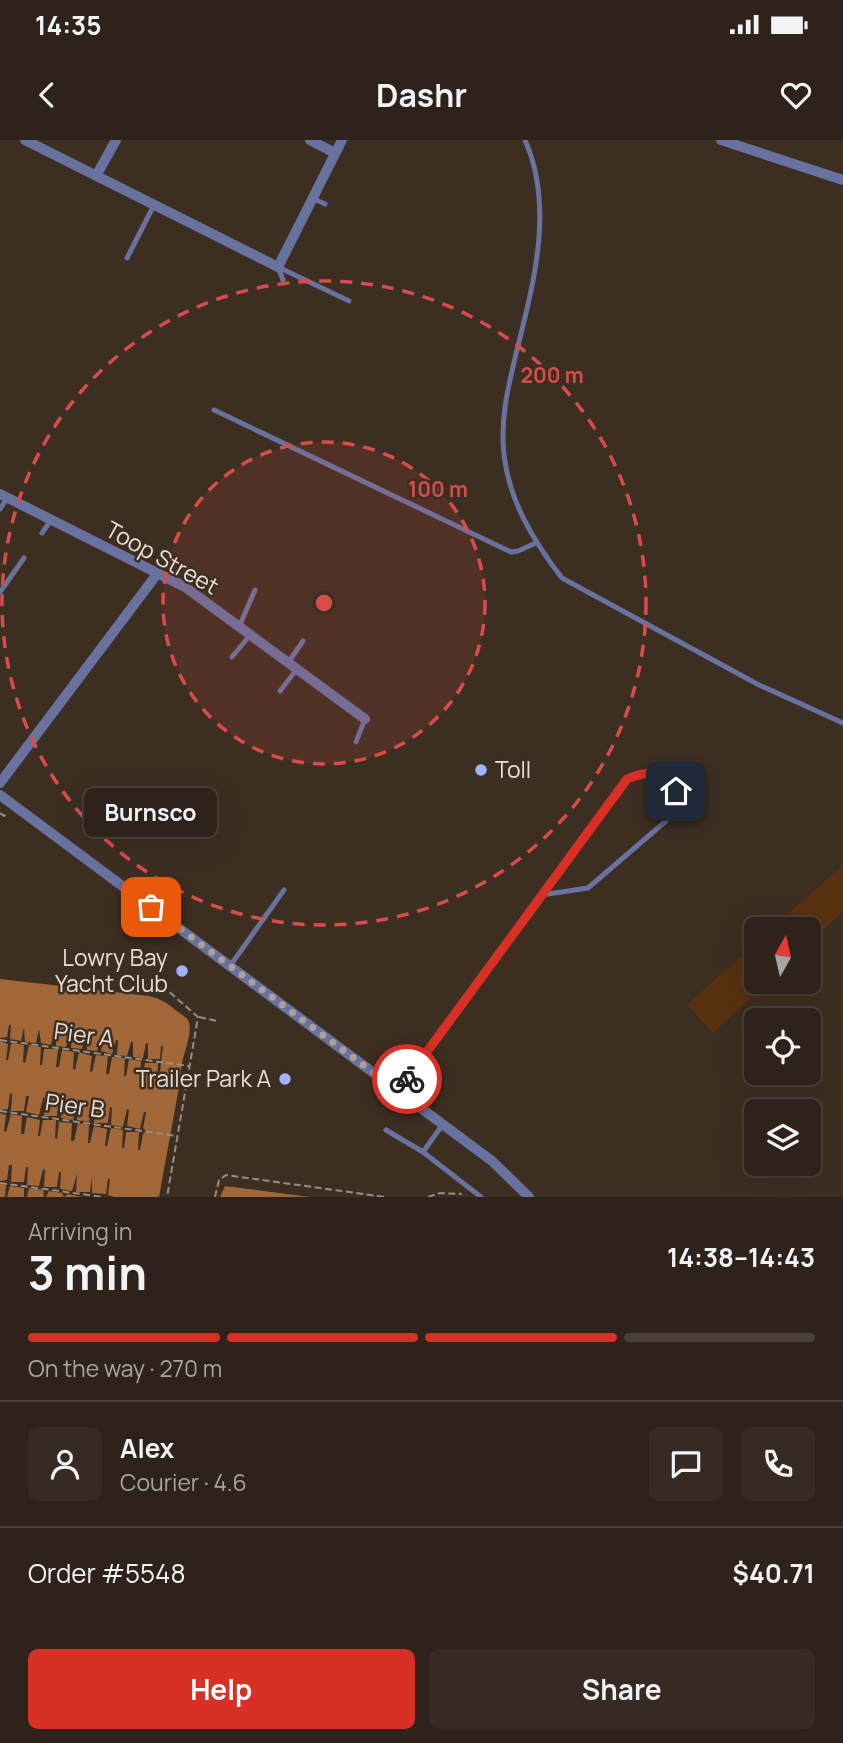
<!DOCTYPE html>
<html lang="en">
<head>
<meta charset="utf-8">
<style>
  body { margin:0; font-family:Manrope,sans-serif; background:#362a23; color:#f1f3f6; height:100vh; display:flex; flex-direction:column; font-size:26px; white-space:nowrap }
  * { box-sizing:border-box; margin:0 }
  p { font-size:23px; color:#a7a4a2 }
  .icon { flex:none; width:38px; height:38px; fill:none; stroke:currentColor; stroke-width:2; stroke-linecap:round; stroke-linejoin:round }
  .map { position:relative; height:1057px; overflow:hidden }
  .side { display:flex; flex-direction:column; background:#2e221a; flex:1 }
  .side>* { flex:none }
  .needle { width:46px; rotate:8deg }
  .buttons { position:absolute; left:744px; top:777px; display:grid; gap:14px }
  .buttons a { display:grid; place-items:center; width:77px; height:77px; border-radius:10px; background:#2e221a; box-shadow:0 7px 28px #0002,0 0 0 2px #493f39; font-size:35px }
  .pin { position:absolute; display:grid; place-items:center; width:60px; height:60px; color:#fff; margin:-30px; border-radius:14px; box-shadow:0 4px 10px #0006 }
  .courier { position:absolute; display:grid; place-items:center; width:70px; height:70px; margin:-35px; border:5px solid #d93025; border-radius:50%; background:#fff; color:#222; box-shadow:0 2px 9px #0007 }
  .bubble { position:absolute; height:49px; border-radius:10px; background:#2e221a; box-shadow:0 7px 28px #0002,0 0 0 2px #493f39; font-size:23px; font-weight:700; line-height:49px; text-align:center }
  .head em { font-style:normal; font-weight:700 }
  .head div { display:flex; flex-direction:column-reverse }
  .head { display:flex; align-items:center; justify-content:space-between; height:119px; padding:0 28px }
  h1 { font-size:46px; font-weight:700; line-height:52px }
  .bar { display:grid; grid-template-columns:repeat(4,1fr); gap:10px 7px; align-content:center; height:84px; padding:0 28px }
  .bar i { height:9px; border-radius:5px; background:#493f39 }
  .bar .current { background:#d93025 }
  .bar p { grid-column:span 4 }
  .line { display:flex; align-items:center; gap:18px; padding:0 28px; border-top:2px solid #493f39 }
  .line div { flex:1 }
  .round { display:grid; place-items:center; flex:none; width:74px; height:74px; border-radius:10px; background:#362a23 }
  .primary-button { display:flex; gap:14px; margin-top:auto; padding:14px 28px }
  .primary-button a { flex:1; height:80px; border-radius:10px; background:#d93025; color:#fff; font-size:28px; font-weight:700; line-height:80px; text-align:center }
  .primary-button a+a { background:#362a23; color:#f1f3f6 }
  .status { display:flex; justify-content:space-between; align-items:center; height:49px; padding:0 35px; background:#2e221a; direction:ltr }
  .status svg { height:19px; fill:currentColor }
  header { display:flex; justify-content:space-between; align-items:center; height:91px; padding:0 28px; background:#2e221a; font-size:32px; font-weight:700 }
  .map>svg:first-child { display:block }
  .green { fill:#583110 }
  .water { fill:#a16739 }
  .pier { fill:#3d2e22 }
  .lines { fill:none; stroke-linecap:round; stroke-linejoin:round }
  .path { stroke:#998d83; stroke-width:2; stroke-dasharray:7 3.5; stroke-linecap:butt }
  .lane { stroke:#69729f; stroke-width:5 }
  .street { stroke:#69729f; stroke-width:10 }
  .done { stroke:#aca098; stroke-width:7; stroke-dasharray:0 12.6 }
  .route { stroke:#d93025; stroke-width:9 }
  .ring { fill:none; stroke:#da4c4b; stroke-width:3.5; stroke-dasharray:12 9 }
  .poi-dot { fill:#a3b2fc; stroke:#3d2e22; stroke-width:2.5 }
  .labels { text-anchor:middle; stroke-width:5; stroke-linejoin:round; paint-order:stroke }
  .street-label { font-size:23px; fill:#e8ded7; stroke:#3d2e22 }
  .poi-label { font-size:23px; fill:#e8ded7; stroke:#3d2e22; text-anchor:end }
  .centre { fill:#da4c4b; stroke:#3d2e22; stroke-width:3.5 }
  .ring-label { font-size:21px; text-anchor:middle; font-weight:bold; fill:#da4c4b; stroke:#3d2e22; stroke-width:5; stroke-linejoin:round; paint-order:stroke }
</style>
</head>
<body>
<div class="status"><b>14:35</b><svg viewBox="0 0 49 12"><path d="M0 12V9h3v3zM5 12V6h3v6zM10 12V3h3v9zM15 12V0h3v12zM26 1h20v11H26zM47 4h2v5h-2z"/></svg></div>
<header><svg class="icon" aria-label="back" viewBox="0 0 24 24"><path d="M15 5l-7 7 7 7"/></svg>Dashr<svg class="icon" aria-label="heart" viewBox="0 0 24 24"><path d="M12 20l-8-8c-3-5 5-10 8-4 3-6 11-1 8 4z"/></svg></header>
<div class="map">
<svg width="843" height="1057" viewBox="0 0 843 1057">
  <rect width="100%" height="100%" fill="#3d2e22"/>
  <g class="green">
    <path d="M843 725V771L809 804 808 789H771Z"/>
    <path d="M756 803V842H768L713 893 687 865Z"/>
  </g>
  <g class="water">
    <path d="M0 839 149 856C160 859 166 862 174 869 178 872 185 876 188 880 195 893 179 920 181 936L159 1057H0Z"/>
    <path d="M225 1046 310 1057H220Z"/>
  </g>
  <g class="pier">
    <path d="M9 885H11L10 899 21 901 24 887 25 902 36 903 39 889 41 903 51 905 55 891 56 892V906L66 907 70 893 72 894 71 908 82 909 85 895H87V910L97 911 101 897 103 898 101 911 112 914 116 900H118L117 915 127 916 131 902H133V917L143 918 146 903 148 904V919H160L161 906H163L159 941 157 940 158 923H145L142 939H140L141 921 129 919 126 936H124L125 918 112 917 109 934H106L108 916 96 915 92 932 90 931 92 916 79 912 75 930 73 929 74 912 62 910 59 927H56L58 909H44L42 925H40L41 907 29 905 25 923 23 922 24 905 13 903 11 904 8 920H6L8 904 0 901V898L7 897Z"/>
    <path d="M10 953 12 954 11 971H24L26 956H29L26 972 39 975 43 958H45L44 976H57L60 960H62L61 978 73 980 77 963H79L77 980 89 982 93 965H96L94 983H108L110 967 112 968 111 985 123 987 127 969 129 970 127 986 140 989 144 972H146L143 988 146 991 143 994 140 1010H138L139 992H126L124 1008H122L123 990 111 988 107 1006H105L107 989 94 986 90 1003H88L89 985 78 983 74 1001H71L72 983 59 982 57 999 55 998 56 980H43L40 996H38L40 980 27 977 24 994H21L22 976 11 974 6 992 4 991 6 975 0 973V970L8 969Z"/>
    <path d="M9 1025H12L11 1042H24L26 1027H28L27 1045 39 1046 43 1029 45 1030 44 1047H57L59 1032H61L60 1049 72 1051 77 1034 76 1052H90L92 1036V1053L106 1054 108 1039H110L108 1055 114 1057H82L68 1054 64 1057 62 1053 49 1051 46 1057H44L43 1050 29 1048 27 1057H24V1048L10 1046 7 1057H5L6 1045 0 1044V1041L7 1040Z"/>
  </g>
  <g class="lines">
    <g class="path">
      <path d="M0 673 4 676 6 673"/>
      <path d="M133 836 140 844 166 849 198 877 167 1057"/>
      <path d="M199 877 217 881"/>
      <path d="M0 900 189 926"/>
      <path d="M0 971 177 996"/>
      <path d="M0 1043 103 1057"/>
      <path d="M215 1057 219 1040 226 1035 385 1057"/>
      <path d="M428 1057 440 1053 462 1054"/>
    </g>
    <g class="lane">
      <path d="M525 0C555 68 533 145 516 214 508 247 500 280 504 314 509 361 534 402 562 438L759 545 843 583"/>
      <path d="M312 58 325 64"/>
      <path d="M127 118 154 65"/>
      <path d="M283 140 278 127 349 161"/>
      <path d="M214 270 511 412 518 411 536 403"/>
      <path d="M0 369 7 358"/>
      <path d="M42 393 51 380"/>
      <path d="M0 452 24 418"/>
      <path d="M239 487 255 450"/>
      <path d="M232 517 250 495"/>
      <path d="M288 523 303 501"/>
      <path d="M280 551 297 529"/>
      <path d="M356 602 365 579"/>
      <path d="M230 826 284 750"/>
      <path d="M398 951 627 639C661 623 693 646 666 681L588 748 541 755"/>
      <path d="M386 990 423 1012 481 1057"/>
      <path d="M423 1012 443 984"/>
    </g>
    <g class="street">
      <path d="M25 0 278 127 342 0"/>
      <path d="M310 0 335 13"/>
      <path d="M721 0 843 40"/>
      <path d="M96 36 116 0"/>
      <path d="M0 354 185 447 365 579"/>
      <path d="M0 643 157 434"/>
      <path d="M0 655 492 1021 529 1057"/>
    </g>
  </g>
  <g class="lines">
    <path class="done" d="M151 767 398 951 407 939"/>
    <path class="route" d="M407 939 627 639C647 630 665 631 676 651"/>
  </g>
  <circle cx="324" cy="463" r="161" fill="#da4c4b" fill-opacity=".12"/>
  <g class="ring">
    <circle cx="324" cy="463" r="161"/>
    <circle cx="324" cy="463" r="322"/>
  </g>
  <g class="poi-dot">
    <circle cx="481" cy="630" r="7"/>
    <circle cx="182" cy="831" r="7"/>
    <circle cx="285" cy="939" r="7"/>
  </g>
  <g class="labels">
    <g class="street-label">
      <text transform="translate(162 418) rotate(29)" y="8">Toop Street</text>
      <text transform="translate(84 895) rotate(8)" y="8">Pier A</text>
      <text transform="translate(75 966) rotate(8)" y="8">Pier B</text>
    </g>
    <g class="poi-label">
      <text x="495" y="638" text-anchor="start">Toll</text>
      <text x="168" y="826">Lowry Bay<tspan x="168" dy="26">Yacht Club</tspan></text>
      <text x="271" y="947">Trailer Park A</text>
    </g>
  </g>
  <circle cx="324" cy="463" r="10" class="centre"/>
  <g class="ring-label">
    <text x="552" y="243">200 m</text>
    <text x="438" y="357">100 m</text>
  </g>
</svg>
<div class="buttons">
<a><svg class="needle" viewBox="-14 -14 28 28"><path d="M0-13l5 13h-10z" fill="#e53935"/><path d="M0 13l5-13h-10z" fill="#a7a4a2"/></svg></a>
<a><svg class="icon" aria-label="locate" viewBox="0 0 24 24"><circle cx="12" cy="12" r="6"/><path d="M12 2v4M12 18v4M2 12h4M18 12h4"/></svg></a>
<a><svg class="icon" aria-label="layers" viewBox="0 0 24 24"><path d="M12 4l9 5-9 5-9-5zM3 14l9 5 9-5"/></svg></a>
</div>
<div class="pin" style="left:151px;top:767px;background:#ea580c"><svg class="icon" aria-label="bag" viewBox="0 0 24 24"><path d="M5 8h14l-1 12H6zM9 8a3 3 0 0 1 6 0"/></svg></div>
<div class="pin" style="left:676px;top:651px;background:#1f2937"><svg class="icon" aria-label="home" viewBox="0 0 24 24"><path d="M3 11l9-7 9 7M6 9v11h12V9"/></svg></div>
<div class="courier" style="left:407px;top:939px"><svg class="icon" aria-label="bike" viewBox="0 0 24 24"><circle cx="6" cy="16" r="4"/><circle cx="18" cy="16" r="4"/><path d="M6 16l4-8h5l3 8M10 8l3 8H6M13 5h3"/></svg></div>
<div class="bubble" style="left:84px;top:648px;width:133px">Burnsco</div>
</div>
<section class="side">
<div class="head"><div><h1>3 min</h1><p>Arriving in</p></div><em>14:38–14:43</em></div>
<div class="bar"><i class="current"></i><i class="current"></i><i class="current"></i><i></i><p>On the way · 270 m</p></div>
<div class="line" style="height:126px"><a class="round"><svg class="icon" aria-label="person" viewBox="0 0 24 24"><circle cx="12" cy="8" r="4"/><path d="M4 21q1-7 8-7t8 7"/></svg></a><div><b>Alex</b><p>Courier · 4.6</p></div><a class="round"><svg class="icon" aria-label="chat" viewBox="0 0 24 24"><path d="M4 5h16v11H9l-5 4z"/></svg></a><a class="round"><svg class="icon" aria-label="phone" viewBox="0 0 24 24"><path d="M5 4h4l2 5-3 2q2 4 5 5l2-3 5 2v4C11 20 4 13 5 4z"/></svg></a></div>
<div class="line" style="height:91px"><div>Order #5548</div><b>$40.71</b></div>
<div class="primary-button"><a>Help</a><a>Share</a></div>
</section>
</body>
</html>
